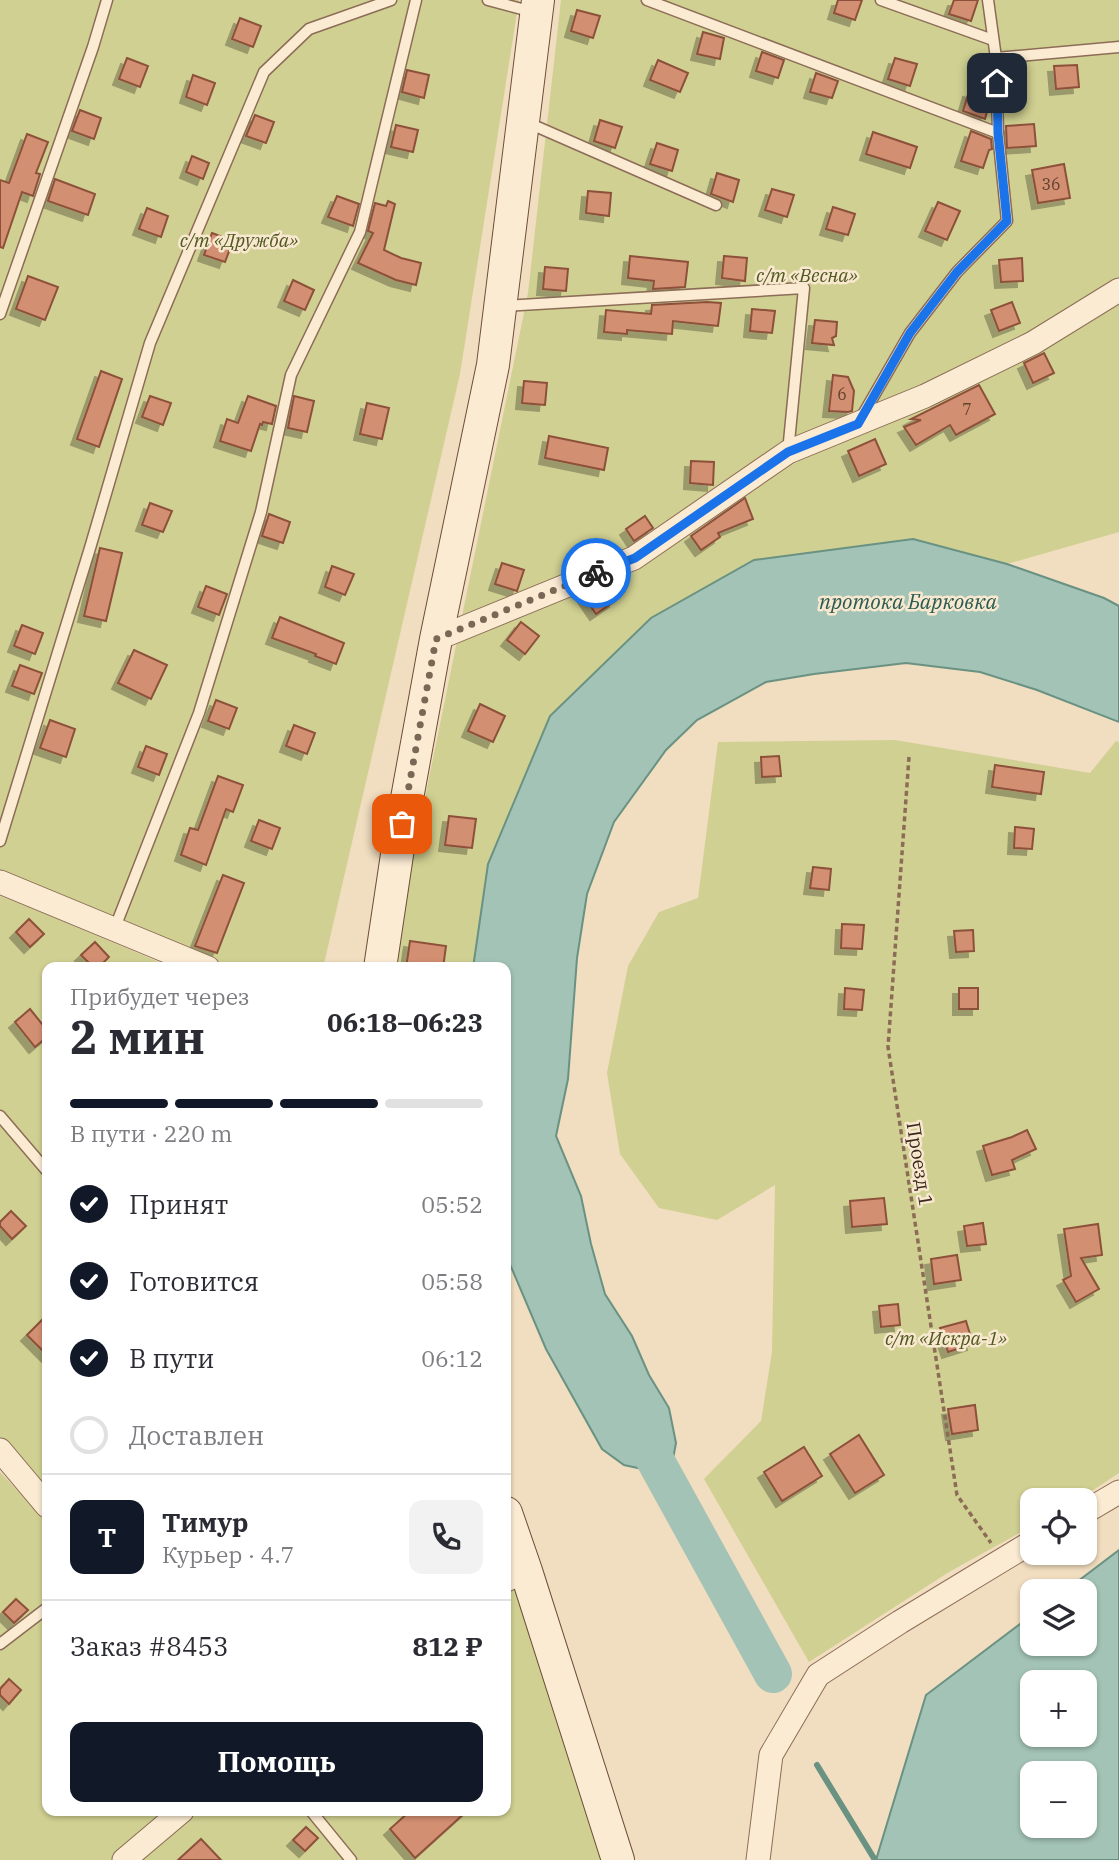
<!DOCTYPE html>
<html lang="ru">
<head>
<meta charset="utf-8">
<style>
  body { margin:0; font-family:"IBM Plex Serif",serif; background:#f2f2f3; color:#2b2b33; height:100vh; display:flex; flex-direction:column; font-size:26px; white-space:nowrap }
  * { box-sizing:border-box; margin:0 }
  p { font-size:23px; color:#7c7c81 }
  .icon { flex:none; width:38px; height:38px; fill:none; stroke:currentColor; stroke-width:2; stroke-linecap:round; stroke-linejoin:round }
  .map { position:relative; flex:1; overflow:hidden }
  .sheet { position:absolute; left:42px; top:962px; width:469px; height:854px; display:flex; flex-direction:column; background:#fff; border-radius:14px; box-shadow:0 2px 5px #0004 }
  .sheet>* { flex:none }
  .controls { position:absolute; left:1020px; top:1488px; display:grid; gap:14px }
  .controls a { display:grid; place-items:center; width:77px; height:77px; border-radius:14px; background:#fff; box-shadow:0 2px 5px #0004; font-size:35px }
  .pin { position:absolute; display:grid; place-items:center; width:60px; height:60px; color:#fff; margin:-30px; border-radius:14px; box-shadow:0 4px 10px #0006 }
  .courier { position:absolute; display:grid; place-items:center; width:70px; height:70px; margin:-35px; border:5px solid #1a73e8; border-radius:50%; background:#fff; color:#222; box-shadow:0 2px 9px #0007 }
  .summary em { font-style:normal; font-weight:800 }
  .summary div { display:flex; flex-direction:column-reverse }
  .summary { display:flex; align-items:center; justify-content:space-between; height:119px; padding:0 28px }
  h1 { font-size:46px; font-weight:800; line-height:52px }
  .bar { display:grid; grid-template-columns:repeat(4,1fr); gap:10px 7px; align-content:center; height:84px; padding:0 28px }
  .bar i { height:9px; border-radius:5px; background:#e1e1e2 }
  .bar .selected { background:#111827 }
  .bar p { grid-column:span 4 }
  .line { display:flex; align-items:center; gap:18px; padding:0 28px; border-top:2px solid #e1e1e2 }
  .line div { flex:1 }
  .round { display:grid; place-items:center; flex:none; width:74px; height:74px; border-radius:14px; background:#f2f2f3 }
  ol { padding:0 28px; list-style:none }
  li { display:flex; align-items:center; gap:21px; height:77px }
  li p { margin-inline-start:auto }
  li .icon { padding:7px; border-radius:50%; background:#111827; color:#fff; stroke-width:4 }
  li:last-child { color:#7c7c81 }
  li i { width:38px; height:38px; border:4px solid #e1e1e2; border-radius:50% }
  .button { display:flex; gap:14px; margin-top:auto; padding:14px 28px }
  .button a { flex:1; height:80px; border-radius:14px; background:#111827; color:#fff; font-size:28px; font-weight:800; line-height:80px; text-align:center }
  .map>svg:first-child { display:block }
  .green { fill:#d0d092 }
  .water { fill:#a3c3b6; stroke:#699283; stroke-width:2; fill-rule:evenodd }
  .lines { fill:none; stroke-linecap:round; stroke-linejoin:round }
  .stream { stroke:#699283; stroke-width:6 }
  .river { stroke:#a3c3b6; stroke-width:38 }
  .building { fill:#d38f72; stroke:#8d513a; stroke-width:2; filter:url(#shadow) }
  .service-casing { stroke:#8c6c56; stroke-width:13 }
  .minor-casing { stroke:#8c6c56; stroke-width:25 }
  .secondary-casing { stroke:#6d4d39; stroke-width:34 }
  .path { stroke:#8c6c56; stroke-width:3.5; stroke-dasharray:5 3.5; stroke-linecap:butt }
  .service { stroke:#fbebd3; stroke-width:10 }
  .minor { stroke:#fbebd3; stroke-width:23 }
  .secondary { stroke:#fbebd3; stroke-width:32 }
  .done { stroke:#7a6755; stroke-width:7; stroke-dasharray:0 12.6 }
  .route { stroke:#1a73e8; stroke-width:9 }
  .labels { text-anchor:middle; stroke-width:5; stroke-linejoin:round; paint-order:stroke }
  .number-label { font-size:16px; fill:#604132 }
  .park-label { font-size:19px; font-style:italic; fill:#505820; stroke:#f8e8cf }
  .street-label { font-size:19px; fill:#3a271c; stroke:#f8e8cf }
  .water-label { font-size:21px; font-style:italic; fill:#295b52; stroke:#f8e8cf }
</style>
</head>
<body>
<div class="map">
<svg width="1119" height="1860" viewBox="0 0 1119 1860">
  <defs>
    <filter id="shadow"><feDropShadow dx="-6" dy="6" stdDeviation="0" flood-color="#0004"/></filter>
  </defs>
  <rect width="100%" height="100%" fill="#f1ddbf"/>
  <g class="green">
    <path d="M0 0H519L460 374 323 968H236L0 876Z"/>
    <path d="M561 0H1119V532L1007 564 913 539 488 864 473 968H395L408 881 528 293Z"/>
    <path d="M895 740 1090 773 1116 741 1119 742V1473L1078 1500H1032V1526L949 1572 809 1662 704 1479 761 1421 772 1352 775 1185 717 1220 659 1208 620 1154 607 1073 628 966 659 912 698 898 718 742Z"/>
    <path d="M0 896 46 914 173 968H47V1496L0 1440Z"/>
    <path d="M0 1472 47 1522V1811H168L111 1860H0Z"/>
    <path d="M517 1587 577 1775 601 1860H139L200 1811H506V1592Z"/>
  </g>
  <g class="water">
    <path d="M913 539 1007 564 1104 598 1119 606V722L1037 690 980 672 906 663 814 674 766 682 697 720 666 750 614 822 587 894 577 958 568 1079 556 1136 581 1196 591 1244 605 1294 632 1336 649 1375 669 1408 676 1443 673 1459 642 1469 624 1465 602 1449 546 1349 506 1255V968H473L488 864 550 716 651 618 754 560Z"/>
    <path d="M1119 1550V1860H876L926 1695 1032 1615V1643H1085V1591H1065ZM1032 1682H1085V1734H1032ZM1032 1773H1085V1825H1032Z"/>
  </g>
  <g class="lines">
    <path class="stream" d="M817 1765 875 1860"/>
    <path class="river" d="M632 1418 773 1674"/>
  </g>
  <g class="building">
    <path d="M838 0H862L855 20 834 13Z"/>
    <path d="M954 0H978L971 21 949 14Z"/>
    <path d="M577 10 600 16 593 38 571 31Z"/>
    <path d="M240 18 261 26 253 47 232 39Z"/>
    <path d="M703 32 724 38 720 59 697 54Z"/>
    <path d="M762 52 784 60 778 78 756 71Z"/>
    <path d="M127 58 148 66 140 87 119 79Z"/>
    <path d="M895 58 917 64 910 86 888 79Z"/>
    <path d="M658 60 688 73 680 92 650 80Z"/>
    <path d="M1077 65 1079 87 1056 89 1054 66Z"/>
    <path d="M407 70 429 75 424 98 402 92Z"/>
    <path d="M816 73 838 81 832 98 810 92Z"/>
    <path d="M193 75 215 83 207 105 186 97Z"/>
    <path d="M969 91 989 97V104L985 119 963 111Z"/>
    <path d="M80 110 101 118 94 139 72 131Z"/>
    <path d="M255 115 274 122 266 143 246 136Z"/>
    <path d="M600 120 622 127 615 148 594 141Z"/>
    <path d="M1034 124 1036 146 1007 148 1006 126Z"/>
    <path d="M396 125 418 130 413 152 391 147Z"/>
    <path d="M971 131 991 139 992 149 989 150 983 168 961 161Z"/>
    <path d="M873 132 917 147 910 168 866 154Z"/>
    <path d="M27 134 48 142 36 173 40 174 33 196 22 192 3 248 0 247V180L9 183Z"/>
    <path d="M657 143 678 150 672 171 650 164Z"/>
    <path d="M192 156 209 163 203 179 186 172Z"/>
    <path d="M1064 164 1070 198 1038 203 1032 170Z"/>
    <path d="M717 173 739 180 733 202 711 194Z"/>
    <path d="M55 179 95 194 88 215 48 201Z"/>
    <path d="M772 189 794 195 787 217 765 210Z"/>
    <path d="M588 191 611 193 609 216 586 213Z"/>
    <path d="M337 196 359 204 353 226 328 217Z"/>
    <path d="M388 201 395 204 384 250 401 258 421 263 416 285 396 280 358 263 373 233 368 231 375 203 386 206Z"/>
    <path d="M938 202 960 211 947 240 925 231Z"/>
    <path d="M833 207 855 214 848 235 826 229Z"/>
    <path d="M147 208 168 216 161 237 139 229Z"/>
    <path d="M212 233 233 241 225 262 204 255Z"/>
    <path d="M630 256 688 262 685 287 653 289 654 281 628 278Z"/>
    <path d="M724 256 747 258 745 281 722 278Z"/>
    <path d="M1022 258 1023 281 1001 282 999 260Z"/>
    <path d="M545 267 568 269 566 291 543 289Z"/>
    <path d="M28 276 58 287 45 320 16 309Z"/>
    <path d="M293 280 314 290 305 310 284 301Z"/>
    <path d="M707 302 721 303 718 326 673 321 672 334 627 330V334L604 332 606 310 651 314 652 305Z"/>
    <path d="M1012 302 1020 323 999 331 991 310Z"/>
    <path d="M752 309 775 311 772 333 750 331Z"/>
    <path d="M815 320 837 322 836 336 832 338 834 345 812 343Z"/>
    <path d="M1044 353 1054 373 1033 383 1024 363Z"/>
    <path d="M101 371 122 379 99 447 77 439Z"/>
    <path d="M833 375 848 377 854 391 852 411 848 412 829 411Z"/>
    <path d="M524 381 547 383 545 405 522 403Z"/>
    <path d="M979 385 995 414 956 435 950 425 916 445 904 427 921 420 911 419Z"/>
    <path d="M150 396 171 403 163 425 142 417Z"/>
    <path d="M248 396 276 406 272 424 263 422 262 425 260 424 251 451 220 441 227 419 238 423Z"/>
    <path d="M294 396 314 401 307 432 288 428Z"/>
    <path d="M367 403 389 408 382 439 360 434Z"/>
    <path d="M549 436 608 448 604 470 545 458Z"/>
    <path d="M875 439 886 464 859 476 848 451Z"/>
    <path d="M691 461 714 462 713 485 690 483Z"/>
    <path d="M745 498 753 519 718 533 720 537 701 550 691 536Z"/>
    <path d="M150 503 172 511 163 532 142 525Z"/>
    <path d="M269 514 290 522 283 543 262 536Z"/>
    <path d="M645 516 653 528 634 541 626 529Z"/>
    <path d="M100 548 122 553 106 621 84 616Z"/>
    <path d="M502 563 524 570 517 591 495 584Z"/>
    <path d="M332 566 354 574 345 595 325 587Z"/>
    <path d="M604 585 615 601 596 614 583 595Z"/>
    <path d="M206 586 227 594 219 615 198 607Z"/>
    <path d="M280 617 344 643 336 664 315 656 316 654 272 638Z"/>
    <path d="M521 622 539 636 525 654 507 640Z"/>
    <path d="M22 625 43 633 35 654 14 646Z"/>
    <path d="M134 650 167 665 151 699 118 683Z"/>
    <path d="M20 665 42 673 34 694 12 686Z"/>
    <path d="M216 700 237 708 229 729 208 721Z"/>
    <path d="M480 704 505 716 493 742 468 731Z"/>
    <path d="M50 720 75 729 66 757 40 748Z"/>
    <path d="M294 725 315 733 307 754 286 746Z"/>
    <path d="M146 746 167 754 159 775 138 767Z"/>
    <path d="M779 756 781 776 762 777 761 757Z"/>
    <path d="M995 765 1044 772 1041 794 992 787Z"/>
    <path d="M218 776 243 785 233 812 226 809 206 865 181 855 190 828 198 830Z"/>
    <path d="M449 816 476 819 472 848 445 845Z"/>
    <path d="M259 820 280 828 272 849 251 841Z"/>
    <path d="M1015 827 1034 829 1032 849 1014 848Z"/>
    <path d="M813 867 831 869 829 890 810 888Z"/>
    <path d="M223 875 244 883 217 953 195 946Z"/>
    <path d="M29 919 44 934 30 947 16 932Z"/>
    <path d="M842 924 864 925 862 949 841 948Z"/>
    <path d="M973 930 974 951 956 952 954 931Z"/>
    <path d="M410 941 446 946 443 968H406Z"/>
    <path d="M95 942 109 957 98 968H94L81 955Z"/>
    <path d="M845 988 864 990 862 1010 844 1009Z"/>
    <rect x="959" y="988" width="19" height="21"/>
    <path d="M30 1009 47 1030V1037L35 1047 15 1022Z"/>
    <path d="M1027 1130 1036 1149 1012 1160 1015 1169 992 1175 983 1146 1012 1137Z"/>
    <path d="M884 1198 887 1224 852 1227 850 1201Z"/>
    <path d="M11 1211 26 1226 12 1239 0 1226V1222Z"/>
    <path d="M983 1223 986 1244 967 1246 964 1226Z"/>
    <path d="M1098 1224 1102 1255 1081 1258 1099 1289 1076 1302 1063 1280 1071 1276 1064 1229Z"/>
    <path d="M957 1255 961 1280 934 1284 931 1259Z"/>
    <path d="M898 1304 900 1325 881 1327 879 1306Z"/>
    <path d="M47 1315V1355L27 1335Z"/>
    <path d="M966 1321 973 1344 948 1352 940 1328Z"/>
    <path d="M975 1405 978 1430 952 1434 948 1409Z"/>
    <path d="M859 1435 884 1475 855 1493 830 1454Z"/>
    <path d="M804 1447 822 1476 782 1501 764 1472Z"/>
    <path d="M16 1599 28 1610 14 1623 3 1612Z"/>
    <path d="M9 1679 21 1690 9 1704 0 1695V1689Z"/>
    <path d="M410 1811H467L415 1858 390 1829Z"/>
    <path d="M306 1827 318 1838 305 1851 293 1840Z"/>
    <path d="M201 1839 221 1860H178Z"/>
  </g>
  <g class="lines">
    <defs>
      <g id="service">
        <path d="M488 0 533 12"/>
        <path d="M647 0 998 133"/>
        <path d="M881 0 993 40"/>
        <path d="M996 58 1119 47"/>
        <path d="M526 122 716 205"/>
        <path d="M502 306 804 288 788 452"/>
        <path d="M0 314 93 47 107 0"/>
        <path d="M861 418 910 333 957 272 1007 221 998 133 996 58 988 0"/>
        <path d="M0 841 90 548 150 343 264 72 309 29 391 0"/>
        <path d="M114 930 199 713 261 512 291 375 360 232 416 0"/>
        <path d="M0 1116 47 1171"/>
        <path d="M0 1644 47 1608"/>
        <path d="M311 1811 351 1860"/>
      </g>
      <g id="minor">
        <path d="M436 639 634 558 788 452 925 396 1033 343 1119 290"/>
        <path d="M0 882 208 968"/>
        <path d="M0 1450 47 1506"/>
        <path d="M1085 1512 1119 1492"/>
        <path d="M506 1580 526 1571"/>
        <path d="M124 1860 182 1811"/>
        <path d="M758 1860 771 1755 818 1675 900 1622 1032 1542"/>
      </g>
      <g id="secondary">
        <path d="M380 968 398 848 436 639 493 365 538 0"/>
        <path d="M506 1513 526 1571 618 1860"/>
      </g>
    </defs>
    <use href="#service" class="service-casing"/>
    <use href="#minor" class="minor-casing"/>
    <use href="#secondary" class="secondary-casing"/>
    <path class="path" d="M909 757 888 1047 957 1495 991 1543"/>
    <use href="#service" class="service"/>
    <use href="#minor" class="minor"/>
    <use href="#secondary" class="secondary"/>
  </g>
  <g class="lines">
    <path class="done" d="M402 824 436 639 596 573"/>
    <path class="route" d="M596 573 635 558 788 452 858 424 910 333 957 272 1007 221 998 133 997 83"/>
  </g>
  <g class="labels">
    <g class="number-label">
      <text x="1051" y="190">36</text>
      <text x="842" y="400">6</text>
      <text x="967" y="415">7</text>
    </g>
    <g class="park-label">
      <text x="239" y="247">с/т «Дружба»</text>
      <text x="807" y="282">с/т «Весна»</text>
      <text x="946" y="1345">с/т «Искра-1»</text>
    </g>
    <g class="street-label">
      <text transform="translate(920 1164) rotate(81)" y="7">Проезд 1</text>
    </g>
    <g class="water-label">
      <text x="908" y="609">протока Барковка</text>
    </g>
  </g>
</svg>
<div class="controls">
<a><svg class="icon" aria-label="locate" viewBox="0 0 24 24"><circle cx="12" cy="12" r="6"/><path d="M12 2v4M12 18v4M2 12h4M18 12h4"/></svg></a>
<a><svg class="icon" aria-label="layers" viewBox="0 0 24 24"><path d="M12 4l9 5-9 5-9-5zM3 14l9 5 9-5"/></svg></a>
<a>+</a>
<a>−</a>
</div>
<div class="pin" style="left:402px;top:824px;background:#ea580c"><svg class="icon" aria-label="bag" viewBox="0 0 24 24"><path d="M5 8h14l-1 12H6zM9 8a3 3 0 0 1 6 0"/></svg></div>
<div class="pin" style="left:997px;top:83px;background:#1f2937"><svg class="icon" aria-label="home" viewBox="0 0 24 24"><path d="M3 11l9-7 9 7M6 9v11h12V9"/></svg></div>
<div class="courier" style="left:596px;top:573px"><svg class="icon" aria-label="bike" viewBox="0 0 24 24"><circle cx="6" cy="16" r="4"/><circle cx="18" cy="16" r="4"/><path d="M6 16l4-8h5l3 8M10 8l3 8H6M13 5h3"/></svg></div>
<section class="sheet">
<div class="summary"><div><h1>2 мин</h1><p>Прибудет через</p></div><em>06:18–06:23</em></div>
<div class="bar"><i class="selected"></i><i class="selected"></i><i class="selected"></i><i></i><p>В пути · 220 m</p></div>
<ol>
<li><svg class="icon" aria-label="check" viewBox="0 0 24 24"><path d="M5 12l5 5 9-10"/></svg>Принят<p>05:52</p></li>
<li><svg class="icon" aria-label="check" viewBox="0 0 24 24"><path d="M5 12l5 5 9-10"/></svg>Готовится<p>05:58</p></li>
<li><svg class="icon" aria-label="check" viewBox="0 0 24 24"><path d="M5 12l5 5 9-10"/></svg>В пути<p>06:12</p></li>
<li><i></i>Доставлен</li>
</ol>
<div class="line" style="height:126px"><b class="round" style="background:#111827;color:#fff">Т</b><div><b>Тимур</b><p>Курьер · 4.7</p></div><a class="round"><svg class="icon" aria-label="phone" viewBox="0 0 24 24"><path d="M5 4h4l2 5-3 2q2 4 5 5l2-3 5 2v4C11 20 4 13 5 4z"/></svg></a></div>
<div class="line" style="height:91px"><div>Заказ #8453</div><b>812 ₽</b></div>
<div class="button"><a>Помощь</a></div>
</section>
</div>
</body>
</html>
